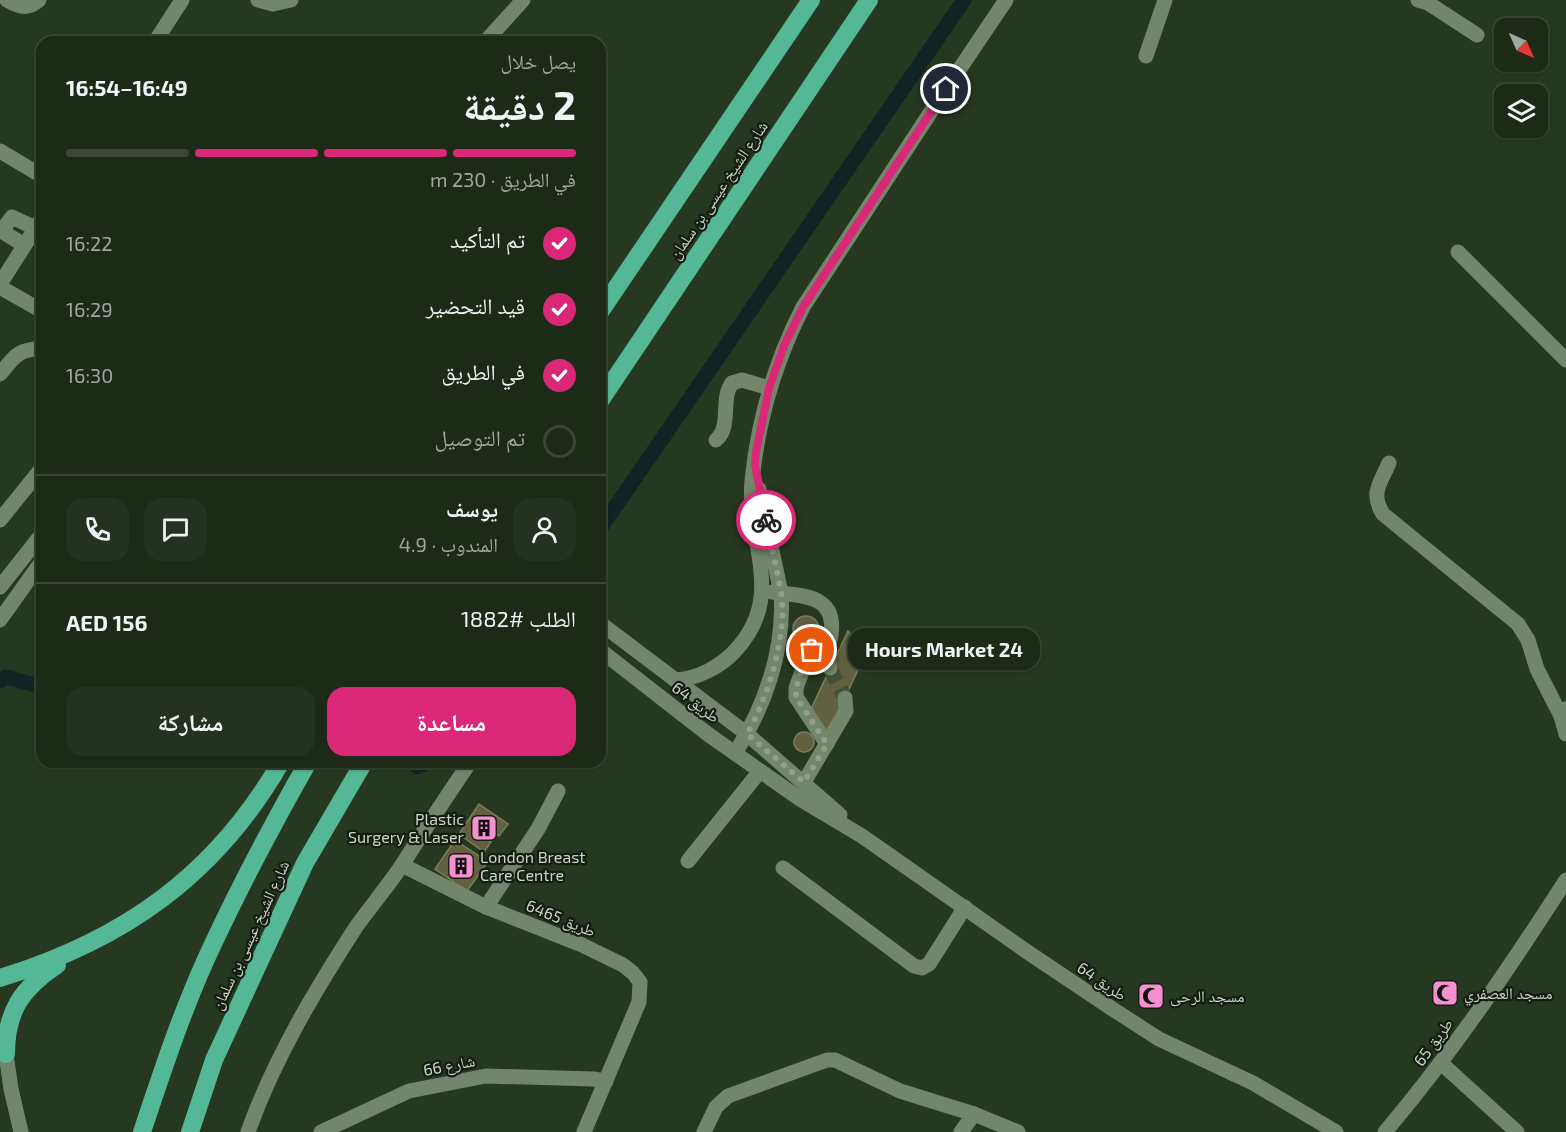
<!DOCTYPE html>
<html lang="ar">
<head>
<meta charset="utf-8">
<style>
  body { margin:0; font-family:"Exo 2","Noto Naskh Arabic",sans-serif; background:#253221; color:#f1f3f6; direction:rtl; height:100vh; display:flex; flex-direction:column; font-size:22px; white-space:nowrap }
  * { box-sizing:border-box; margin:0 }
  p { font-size:20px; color:#a0a7a2 }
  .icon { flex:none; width:33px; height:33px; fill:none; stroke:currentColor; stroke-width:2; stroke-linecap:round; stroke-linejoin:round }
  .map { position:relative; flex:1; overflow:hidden; direction:ltr }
  .details { position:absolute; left:36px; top:36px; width:570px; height:732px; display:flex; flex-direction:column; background:#1d2a18; border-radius:18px; box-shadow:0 2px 4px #0004,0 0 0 2px #3b4637; direction:rtl }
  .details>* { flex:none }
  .needle { width:39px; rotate:135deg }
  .tools { position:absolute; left:1494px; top:18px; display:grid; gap:12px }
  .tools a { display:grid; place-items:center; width:54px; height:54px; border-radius:12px; background:#1d2a18; box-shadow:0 2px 4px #0004,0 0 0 2px #3b4637; font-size:30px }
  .pin { position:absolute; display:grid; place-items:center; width:51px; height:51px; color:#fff; margin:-26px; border:3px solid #fff; border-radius:50%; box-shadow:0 2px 6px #0007 }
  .courier { position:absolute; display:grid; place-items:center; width:60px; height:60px; margin:-30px; border:4px solid #db2777; border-radius:50%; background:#fff; color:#222; box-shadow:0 2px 8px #0007 }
  .bubble { position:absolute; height:42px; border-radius:18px; background:#1d2a18; box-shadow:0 2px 4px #0004,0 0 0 2px #3b4637; font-size:20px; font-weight:700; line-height:42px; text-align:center; direction:rtl }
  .head em { font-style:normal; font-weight:700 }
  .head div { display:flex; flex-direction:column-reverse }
  .head { display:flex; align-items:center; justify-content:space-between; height:102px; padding:0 30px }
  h1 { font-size:39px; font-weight:700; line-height:45px }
  .bar { display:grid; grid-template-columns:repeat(4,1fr); gap:9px 6px; align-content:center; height:72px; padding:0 30px }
  .bar i { height:8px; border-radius:4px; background:#3b4637 }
  .bar .active { background:#db2777 }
  .bar p { grid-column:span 4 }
  .line { display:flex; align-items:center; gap:15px; padding:0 30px; border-top:2px solid #3b4637 }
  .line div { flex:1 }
  .round { display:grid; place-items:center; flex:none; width:63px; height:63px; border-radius:18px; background:#253221 }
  ol { padding:0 30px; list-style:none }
  li { display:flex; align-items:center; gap:18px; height:66px }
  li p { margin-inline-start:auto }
  li .icon { padding:6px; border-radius:50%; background:#db2777; color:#fff; stroke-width:4 }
  li:last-child { color:#a0a7a2 }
  li i { width:33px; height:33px; border:3px solid #3b4637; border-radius:50% }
  .primary-button { display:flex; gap:12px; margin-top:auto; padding:12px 30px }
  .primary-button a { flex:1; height:69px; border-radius:18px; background:#db2777; color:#fff; font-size:24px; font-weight:700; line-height:69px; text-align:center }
  .primary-button a+a { background:#253221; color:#f1f3f6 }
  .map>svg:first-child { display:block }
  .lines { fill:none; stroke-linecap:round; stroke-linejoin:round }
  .canal { stroke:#122324; stroke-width:15 }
  .building { fill:#616041; stroke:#7d7c5c; stroke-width:1.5 }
  .minor-tunnel { stroke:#405039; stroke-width:15; stroke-dasharray:15 8; stroke-linecap:butt }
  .minor { stroke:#73866b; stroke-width:15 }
  .highway { stroke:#54b795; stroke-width:18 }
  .done { stroke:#929f8d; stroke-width:6; stroke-dasharray:0 10.8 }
  .route { stroke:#db2777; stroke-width:8 }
  .labels { text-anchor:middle; stroke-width:4.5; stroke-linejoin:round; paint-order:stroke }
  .street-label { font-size:16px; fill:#cbd6c7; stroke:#151d12 }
  .poi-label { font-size:16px; fill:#cbd6c7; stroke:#151d12; text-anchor:start }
</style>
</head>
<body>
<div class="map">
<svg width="1566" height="1132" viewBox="0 0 1566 1132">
  <rect width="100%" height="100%" fill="#273820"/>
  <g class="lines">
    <g class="canal">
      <path d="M600 529 964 0"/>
      <path d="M0 681 6 677 42 687"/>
      <path d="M417 767 427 762"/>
    </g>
  </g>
  <g class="building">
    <circle cx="806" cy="629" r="13"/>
    <path d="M848 631 865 655 827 736 810 711Z"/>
    <circle cx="804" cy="742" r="10"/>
    <path d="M479 804 508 824 499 836 493 831 488 840 491 842 484 852 459 834Z"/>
    <path d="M455 840 488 862 467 891 435 869Z"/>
  </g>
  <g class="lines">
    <path class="minor-tunnel" d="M830 668 845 698"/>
    <g class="minor">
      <path d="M7 0C19 7 28 10 39 0"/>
      <path d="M258 0 273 4 291 0"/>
      <path d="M1418 0 1428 3 1477 35"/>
      <path d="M155 42 182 0"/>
      <path d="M485 42 523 0"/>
      <path d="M1146 56 1165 0"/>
      <path d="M0 151 42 176"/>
      <path d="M24 245 3 232V229L12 217 35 228"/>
      <path d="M1458 252 1566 360"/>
      <path d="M0 284 42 218"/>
      <path d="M0 287 42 311"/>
      <path d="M0 374C15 356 17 350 42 348"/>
      <path d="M716 440C732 427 720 399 732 383L742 380 769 388"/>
      <path d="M1389 463C1380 484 1370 493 1383 514L1518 624 1528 640 1537 669 1561 716"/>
      <path d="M0 520 42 468"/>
      <path d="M0 587 42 534"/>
      <path d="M772 592C802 596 837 594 831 635 829 646 826 657 830 668"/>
      <path d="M0 620 42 561"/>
      <path d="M600 623 747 734 840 815"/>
      <path d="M600 650 709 735 800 799 862 836 1026 951 1111 1008 1159 1039 1253 1083 1336 1132"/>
      <path d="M675 680C697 679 720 667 735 651 787 595 746 544 752 481 758 419 775 362 803 307L934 107 1006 0"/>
      <path d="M1565 709 1561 716 1566 734"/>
      <path d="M827 744 796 697V688L809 653 817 649H829"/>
      <path d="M735 753C765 707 785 649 781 593L759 489"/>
      <path d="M804 782 846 711 845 698"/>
      <path d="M688 861 760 771"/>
      <path d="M402 865 486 907 582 945 623 965 633 973 640 982 639 1002 584 1132"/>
      <path d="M783 868 914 966 922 968 929 964 965 907"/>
      <path d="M486 907 538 829 558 791"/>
      <path d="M6 1054 11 1089 21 1132"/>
      <path d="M1441 1063 1517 1132"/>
      <path d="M248 1132C274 1059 314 992 356 927 371 906 388 886 402 865 424 830 447 796 470 762"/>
      <path d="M321 1132 409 1091 486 1076 593 1079 606 1081"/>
      <path d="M704 1132 716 1107 728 1096 827 1060H835L900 1091 974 1114 1018 1132"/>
      <path d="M961 1132 974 1114"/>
      <path d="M1385 1132C1452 1053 1510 967 1566 880"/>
    </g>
    <g class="highway">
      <path d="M600 312 811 0"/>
      <path d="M600 401 869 0"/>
      <path d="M0 978C124 940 216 875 281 762"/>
      <path d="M6 1054C6 1011 22 988 57 965"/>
      <path d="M142 1132C163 1069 184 1005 213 944 242 882 274 822 308 762"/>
      <path d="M190 1132 214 1060 305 863 364 762"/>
    </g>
  </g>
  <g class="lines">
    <path class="done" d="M766 520C770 544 777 568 781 592 788 634 768 697 747 734L804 782 827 744 796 697V688L806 656 812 650"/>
    <path class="route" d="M766 520 755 465 756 452 769 388 784 346 803 307 946 89"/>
  </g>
  <defs>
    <symbol id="building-square" viewBox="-11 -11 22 22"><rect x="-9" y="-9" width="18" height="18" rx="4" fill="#f690d0" stroke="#151d12"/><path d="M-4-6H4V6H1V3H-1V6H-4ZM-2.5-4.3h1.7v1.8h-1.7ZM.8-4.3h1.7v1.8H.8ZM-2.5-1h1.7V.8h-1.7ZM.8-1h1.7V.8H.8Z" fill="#111"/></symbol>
    <symbol id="mosque-square" viewBox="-11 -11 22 22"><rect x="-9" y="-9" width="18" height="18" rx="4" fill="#f690d0" stroke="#151d12"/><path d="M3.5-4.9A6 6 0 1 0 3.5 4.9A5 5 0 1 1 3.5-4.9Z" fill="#111"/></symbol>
  </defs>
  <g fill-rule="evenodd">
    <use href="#building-square" x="469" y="813" width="30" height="30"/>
    <use href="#building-square" x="446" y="851" width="30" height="30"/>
    <use href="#mosque-square" x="1430" y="978" width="30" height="30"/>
    <use href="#mosque-square" x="1136" y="981" width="30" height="30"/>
  </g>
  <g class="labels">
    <g class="street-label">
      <text transform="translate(718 190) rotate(-56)" y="6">شارع الشيخ عيسى بن سلمان</text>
      <text transform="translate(696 702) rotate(38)" y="6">طريق 64</text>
      <text transform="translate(561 918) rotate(22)" y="6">طريق 6465</text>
      <text transform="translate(250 935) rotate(-65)" y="6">شارع الشيخ عيسى بن سلمان</text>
      <text transform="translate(1102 981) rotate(34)" y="6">طريق 64</text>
      <text transform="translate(1433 1042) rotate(-54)" y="6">طريق 65</text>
      <text transform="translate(449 1065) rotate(-11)" y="6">شارع 66</text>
    </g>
    <g class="poi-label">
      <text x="464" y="825" text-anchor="end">Plastic<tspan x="464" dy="18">Surgery &amp; Laser</tspan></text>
      <text x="480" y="863">London Breast<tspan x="480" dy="18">Care Centre</tspan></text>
      <text x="1464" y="999">مسجد العصفري</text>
      <text x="1170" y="1002">مسجد الرحى</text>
    </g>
  </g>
</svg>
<div class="tools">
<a><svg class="needle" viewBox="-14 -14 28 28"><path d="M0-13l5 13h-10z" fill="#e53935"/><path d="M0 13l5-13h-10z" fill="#a0a7a2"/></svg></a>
<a><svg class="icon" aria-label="layers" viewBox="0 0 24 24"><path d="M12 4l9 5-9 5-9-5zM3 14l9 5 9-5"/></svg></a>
</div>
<div class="pin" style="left:812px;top:650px;background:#ea580c"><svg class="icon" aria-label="bag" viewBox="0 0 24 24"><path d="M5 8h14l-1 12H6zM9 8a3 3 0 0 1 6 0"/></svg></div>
<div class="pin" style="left:946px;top:89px;background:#1f2937"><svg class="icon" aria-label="home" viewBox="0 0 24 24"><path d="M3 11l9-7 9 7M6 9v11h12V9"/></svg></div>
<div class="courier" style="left:766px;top:520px"><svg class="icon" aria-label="bike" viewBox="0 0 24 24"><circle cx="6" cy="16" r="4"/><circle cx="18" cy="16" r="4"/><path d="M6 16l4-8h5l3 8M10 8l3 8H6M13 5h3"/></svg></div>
<div class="bubble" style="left:848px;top:628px;width:192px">24 Hours Market</div>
<section class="details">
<div class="head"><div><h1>2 دقيقة</h1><p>يصل خلال</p></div><em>16:49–16:54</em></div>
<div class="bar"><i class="active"></i><i class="active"></i><i class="active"></i><i></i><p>في الطريق · 230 m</p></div>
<ol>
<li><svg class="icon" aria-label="check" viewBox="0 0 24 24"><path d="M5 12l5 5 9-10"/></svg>تم التأكيد<p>16:22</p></li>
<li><svg class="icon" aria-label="check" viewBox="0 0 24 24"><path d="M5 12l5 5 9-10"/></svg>قيد التحضير<p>16:29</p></li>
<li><svg class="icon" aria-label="check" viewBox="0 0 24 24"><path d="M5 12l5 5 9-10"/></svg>في الطريق<p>16:30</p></li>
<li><i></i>تم التوصيل</li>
</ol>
<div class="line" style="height:108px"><a class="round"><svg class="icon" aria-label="person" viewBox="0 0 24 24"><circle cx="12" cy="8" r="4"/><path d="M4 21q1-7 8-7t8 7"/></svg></a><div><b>يوسف</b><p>المندوب · 4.9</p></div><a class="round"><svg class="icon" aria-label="chat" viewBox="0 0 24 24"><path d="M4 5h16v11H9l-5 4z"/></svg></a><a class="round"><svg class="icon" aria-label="phone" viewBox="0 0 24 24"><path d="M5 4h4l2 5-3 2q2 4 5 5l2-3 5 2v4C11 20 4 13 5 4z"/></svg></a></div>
<div class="line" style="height:78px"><div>الطلب #1882</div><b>AED 156</b></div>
<div class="primary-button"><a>مساعدة</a><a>مشاركة</a></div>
</section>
</div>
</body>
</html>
